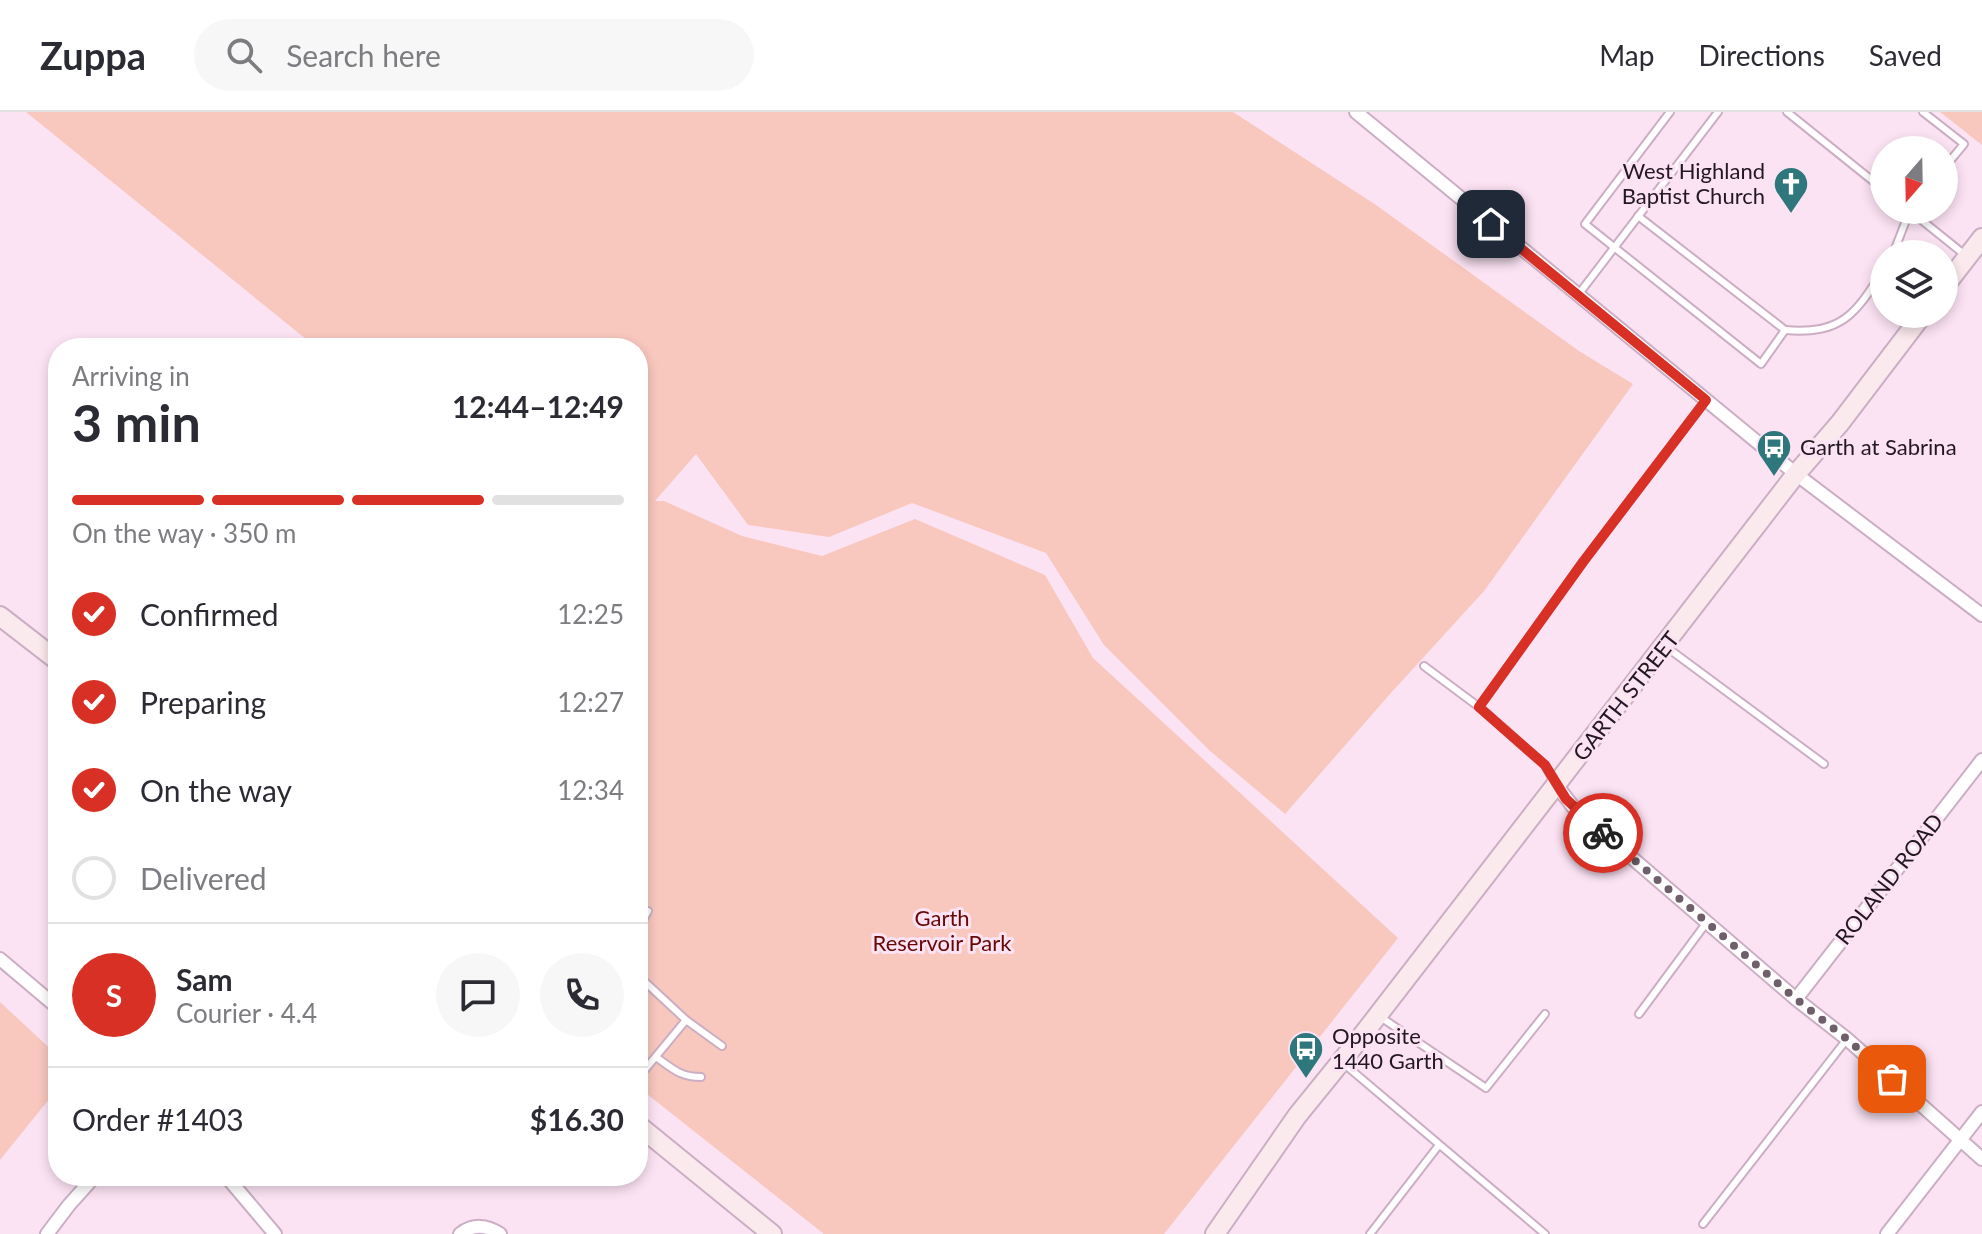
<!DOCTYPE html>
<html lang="en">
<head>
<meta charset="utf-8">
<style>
  body { margin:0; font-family:Lato,sans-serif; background:#f7f7f7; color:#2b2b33; height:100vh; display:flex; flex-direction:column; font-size:30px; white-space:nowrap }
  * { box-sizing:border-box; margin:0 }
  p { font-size:26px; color:#7c7c81 }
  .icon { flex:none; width:44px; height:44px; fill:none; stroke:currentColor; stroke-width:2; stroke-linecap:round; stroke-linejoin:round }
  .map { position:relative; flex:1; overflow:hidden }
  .panel { position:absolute; left:48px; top:226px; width:600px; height:848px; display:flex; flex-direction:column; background:#fff; border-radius:32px; box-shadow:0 4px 12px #0003 }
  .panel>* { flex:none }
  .needle { width:52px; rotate:200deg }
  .fabs { position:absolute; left:1870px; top:24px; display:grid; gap:16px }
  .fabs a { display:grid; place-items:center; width:88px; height:88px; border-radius:50%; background:#fff; box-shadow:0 4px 12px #0003; font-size:40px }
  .pin { position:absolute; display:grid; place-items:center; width:68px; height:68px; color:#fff; margin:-34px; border-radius:16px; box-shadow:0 4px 12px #0006 }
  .courier { position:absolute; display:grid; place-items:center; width:80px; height:80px; margin:-40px; border:6px solid #d93025; border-radius:50%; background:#fff; color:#222; box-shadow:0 2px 10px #0007 }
  .overview em { font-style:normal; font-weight:700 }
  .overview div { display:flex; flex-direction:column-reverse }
  .overview { display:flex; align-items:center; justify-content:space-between; height:136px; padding:0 24px }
  h1 { font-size:52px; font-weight:700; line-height:60px }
  .bar { display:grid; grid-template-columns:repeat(4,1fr); gap:12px 8px; align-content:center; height:96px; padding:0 24px }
  .bar i { height:10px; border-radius:6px; background:#e1e1e2 }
  .bar .current { background:#d93025 }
  .bar p { grid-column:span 4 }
  .line { display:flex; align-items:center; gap:20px; padding:0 24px; border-top:2px solid #e1e1e2 }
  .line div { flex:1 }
  .round { display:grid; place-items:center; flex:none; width:84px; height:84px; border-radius:42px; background:#f7f7f7 }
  ol { padding:0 24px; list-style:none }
  li { display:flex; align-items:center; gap:24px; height:88px }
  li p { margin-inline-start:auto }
  li .icon { padding:8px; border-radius:50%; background:#d93025; color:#fff; stroke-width:4 }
  li:last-child { color:#7c7c81 }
  li i { width:44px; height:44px; border:4px solid #e1e1e2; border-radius:50% }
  header { display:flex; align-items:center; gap:48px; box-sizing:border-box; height:112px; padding:0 40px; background:#fff; border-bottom:2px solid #e1e1e2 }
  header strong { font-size:38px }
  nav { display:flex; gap:44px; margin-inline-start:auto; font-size:28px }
  .search { width:560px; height:72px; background:#f7f7f7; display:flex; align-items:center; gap:20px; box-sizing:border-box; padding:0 28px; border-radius:44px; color:#7c7c81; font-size:30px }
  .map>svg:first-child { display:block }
  .green { fill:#f8c7be }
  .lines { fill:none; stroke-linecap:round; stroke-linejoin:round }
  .service-casing { stroke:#cbaec3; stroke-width:10 }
  .minor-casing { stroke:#cbaec3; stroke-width:16 }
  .secondary-casing { stroke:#cbaec3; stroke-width:22 }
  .service { stroke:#fff; stroke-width:6 }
  .minor { stroke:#fff; stroke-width:12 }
  .secondary { stroke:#fae9ed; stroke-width:18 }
  .done { stroke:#6e5f6a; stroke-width:8; stroke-dasharray:0 14.4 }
  .route { stroke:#d93025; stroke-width:10 }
  .labels { text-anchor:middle; stroke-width:6; stroke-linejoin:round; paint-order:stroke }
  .poi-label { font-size:22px; fill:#221820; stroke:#fce3f4; text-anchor:start }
  .street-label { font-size:22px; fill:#221820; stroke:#fce3f4 }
  .park-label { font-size:22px; fill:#680802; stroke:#fce3f4 }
</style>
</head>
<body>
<header>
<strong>Zuppa</strong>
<div class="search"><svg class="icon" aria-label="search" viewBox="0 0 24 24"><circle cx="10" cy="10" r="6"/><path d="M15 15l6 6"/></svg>Search here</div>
<nav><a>Map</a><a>Directions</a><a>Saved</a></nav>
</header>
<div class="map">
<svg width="1982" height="1122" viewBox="0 0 1982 1122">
  <rect width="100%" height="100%" fill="#fce3f4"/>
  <g class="green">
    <path d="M26 0H1233L1376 93 1579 239 1633 272 1484 479 1390 582 1285 702 1209 638 1104 533 1046 441 912 391 829 425 748 413 696 342 655 389H664L742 424 822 444 915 407 1045 463 1093 546 1398 826 1164 1122H824L638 975V236H317Z"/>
    <path d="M1940 0H1982V33Z"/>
    <path d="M0 890 58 944V976L0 1048Z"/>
  </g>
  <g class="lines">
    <defs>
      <g id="service">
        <path d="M1787 0 1884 78"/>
        <path d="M1923 0 1964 32 1944 56"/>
        <path d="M1909 98 1965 143"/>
        <path d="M1638 104 1785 218 1761 252 1585 112 1670 0"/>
        <path d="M1893 142 1910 98"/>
        <path d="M1578 183 1718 0"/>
        <path d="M1785 218C1843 223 1856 201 1884 157"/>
        <path d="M1665 534 1824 652"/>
        <path d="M1424 554 1479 595 1545 653 1554 670"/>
        <path d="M1479 595 1583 450 1706 288"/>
        <path d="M638 817 648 799"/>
        <path d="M638 862 644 869 686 908 638 966"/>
        <path d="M1639 902 1707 810"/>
        <path d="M1379 904 1486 976 1545 902"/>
        <path d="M686 908 722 934"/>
        <path d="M656 945C673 957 680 965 701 965"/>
        <path d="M1343 951 1545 1122"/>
        <path d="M1703 1112 1847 927"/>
        <path d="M1370 1122 1439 1033"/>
      </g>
      <g id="minor">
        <path d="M1356 0 1796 362 1982 503"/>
        <path d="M1557 674 1574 696 1796 887 1847 927 1982 1047"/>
        <path d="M0 847 58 896"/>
        <path d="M1796 887 1982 648"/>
        <path d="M226 1064 275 1122"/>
        <path d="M47 1122 69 1093 95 1064"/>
        <path d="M460 1122C473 1112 487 1113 500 1122"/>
        <path d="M1887 1122 1982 1000"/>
      </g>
      <g id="secondary">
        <path d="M1944 175 1982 126"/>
        <path d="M0 504 58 549"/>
        <path d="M638 1013 772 1122"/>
        <path d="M1215 1122 1297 1004 1361 925 1796 362 1840 311 1923 202"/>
      </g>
    </defs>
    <use href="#service" class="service-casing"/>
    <use href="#minor" class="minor-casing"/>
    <use href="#secondary" class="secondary-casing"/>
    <use href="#service" class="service"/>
    <use href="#minor" class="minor"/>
    <use href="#secondary" class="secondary"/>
  </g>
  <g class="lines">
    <path class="done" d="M1603 721 1796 887 1847 927 1892 967"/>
    <path class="route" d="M1491 112 1706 288 1583 450 1479 595 1545 653 1566 687 1603 721"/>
  </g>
  <defs>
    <symbol id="church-pin" viewBox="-11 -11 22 30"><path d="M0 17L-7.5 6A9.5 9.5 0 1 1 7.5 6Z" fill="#2e777d" stroke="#fce3f4"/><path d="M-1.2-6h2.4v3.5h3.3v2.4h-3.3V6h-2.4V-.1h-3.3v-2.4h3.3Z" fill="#fff"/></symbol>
    <symbol id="bus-pin" viewBox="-11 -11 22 30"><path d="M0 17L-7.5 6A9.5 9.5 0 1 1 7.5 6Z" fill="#2e777d" stroke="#fce3f4"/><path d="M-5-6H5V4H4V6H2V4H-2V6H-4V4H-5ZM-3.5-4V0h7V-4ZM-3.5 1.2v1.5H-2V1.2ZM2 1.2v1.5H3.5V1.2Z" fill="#fff"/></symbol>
  </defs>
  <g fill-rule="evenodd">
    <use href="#church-pin" x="1771" y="52" width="40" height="54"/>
    <use href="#bus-pin" x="1754" y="315" width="40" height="54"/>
    <use href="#bus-pin" x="1286" y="917" width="40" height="54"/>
  </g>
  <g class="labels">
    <g class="poi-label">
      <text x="1765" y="67" text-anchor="end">West Highland<tspan x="1765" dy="25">Baptist Church</tspan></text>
      <text x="1800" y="343">Garth at Sabrina</text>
      <text x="1332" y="932">Opposite<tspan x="1332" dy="25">1440 Garth</tspan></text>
    </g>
    <g class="street-label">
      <text transform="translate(1626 584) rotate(-52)" y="8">GARTH STREET</text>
      <text transform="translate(1889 767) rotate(-52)" y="8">ROLAND ROAD</text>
    </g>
    <g class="park-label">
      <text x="942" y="814">Garth<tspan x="942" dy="25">Reservoir Park</tspan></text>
    </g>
  </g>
</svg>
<div class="fabs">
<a><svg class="needle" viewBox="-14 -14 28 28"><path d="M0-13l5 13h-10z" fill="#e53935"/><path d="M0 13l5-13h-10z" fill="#7c7c81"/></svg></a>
<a><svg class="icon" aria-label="layers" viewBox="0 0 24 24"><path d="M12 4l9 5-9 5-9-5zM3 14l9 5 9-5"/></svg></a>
</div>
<div class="pin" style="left:1892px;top:967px;background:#ea580c"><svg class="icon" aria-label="bag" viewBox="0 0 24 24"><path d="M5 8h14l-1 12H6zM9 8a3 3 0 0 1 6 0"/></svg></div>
<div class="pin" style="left:1491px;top:112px;background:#1f2937"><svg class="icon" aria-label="home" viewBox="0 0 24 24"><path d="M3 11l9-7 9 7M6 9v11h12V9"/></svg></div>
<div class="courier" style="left:1603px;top:721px"><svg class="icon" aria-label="bike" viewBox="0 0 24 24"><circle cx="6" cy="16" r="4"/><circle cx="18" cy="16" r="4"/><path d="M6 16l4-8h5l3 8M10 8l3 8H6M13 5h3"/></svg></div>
<section class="panel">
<div class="overview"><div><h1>3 min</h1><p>Arriving in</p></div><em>12:44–12:49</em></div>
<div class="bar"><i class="current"></i><i class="current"></i><i class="current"></i><i></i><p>On the way · 350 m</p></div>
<ol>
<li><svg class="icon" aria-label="check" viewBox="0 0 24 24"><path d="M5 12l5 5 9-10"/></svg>Confirmed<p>12:25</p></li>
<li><svg class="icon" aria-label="check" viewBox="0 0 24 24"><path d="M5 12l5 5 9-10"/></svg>Preparing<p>12:27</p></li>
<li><svg class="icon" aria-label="check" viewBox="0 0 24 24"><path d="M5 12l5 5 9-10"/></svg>On the way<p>12:34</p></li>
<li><i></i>Delivered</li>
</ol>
<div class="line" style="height:144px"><b class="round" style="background:#d93025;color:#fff">S</b><div><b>Sam</b><p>Courier · 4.4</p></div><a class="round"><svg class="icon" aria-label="chat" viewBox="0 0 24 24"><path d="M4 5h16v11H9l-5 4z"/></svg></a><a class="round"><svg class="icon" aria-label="phone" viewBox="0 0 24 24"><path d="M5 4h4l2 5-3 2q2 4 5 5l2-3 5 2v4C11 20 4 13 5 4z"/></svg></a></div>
<div class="line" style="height:104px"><div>Order #1403</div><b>$16.30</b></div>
</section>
</div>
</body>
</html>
